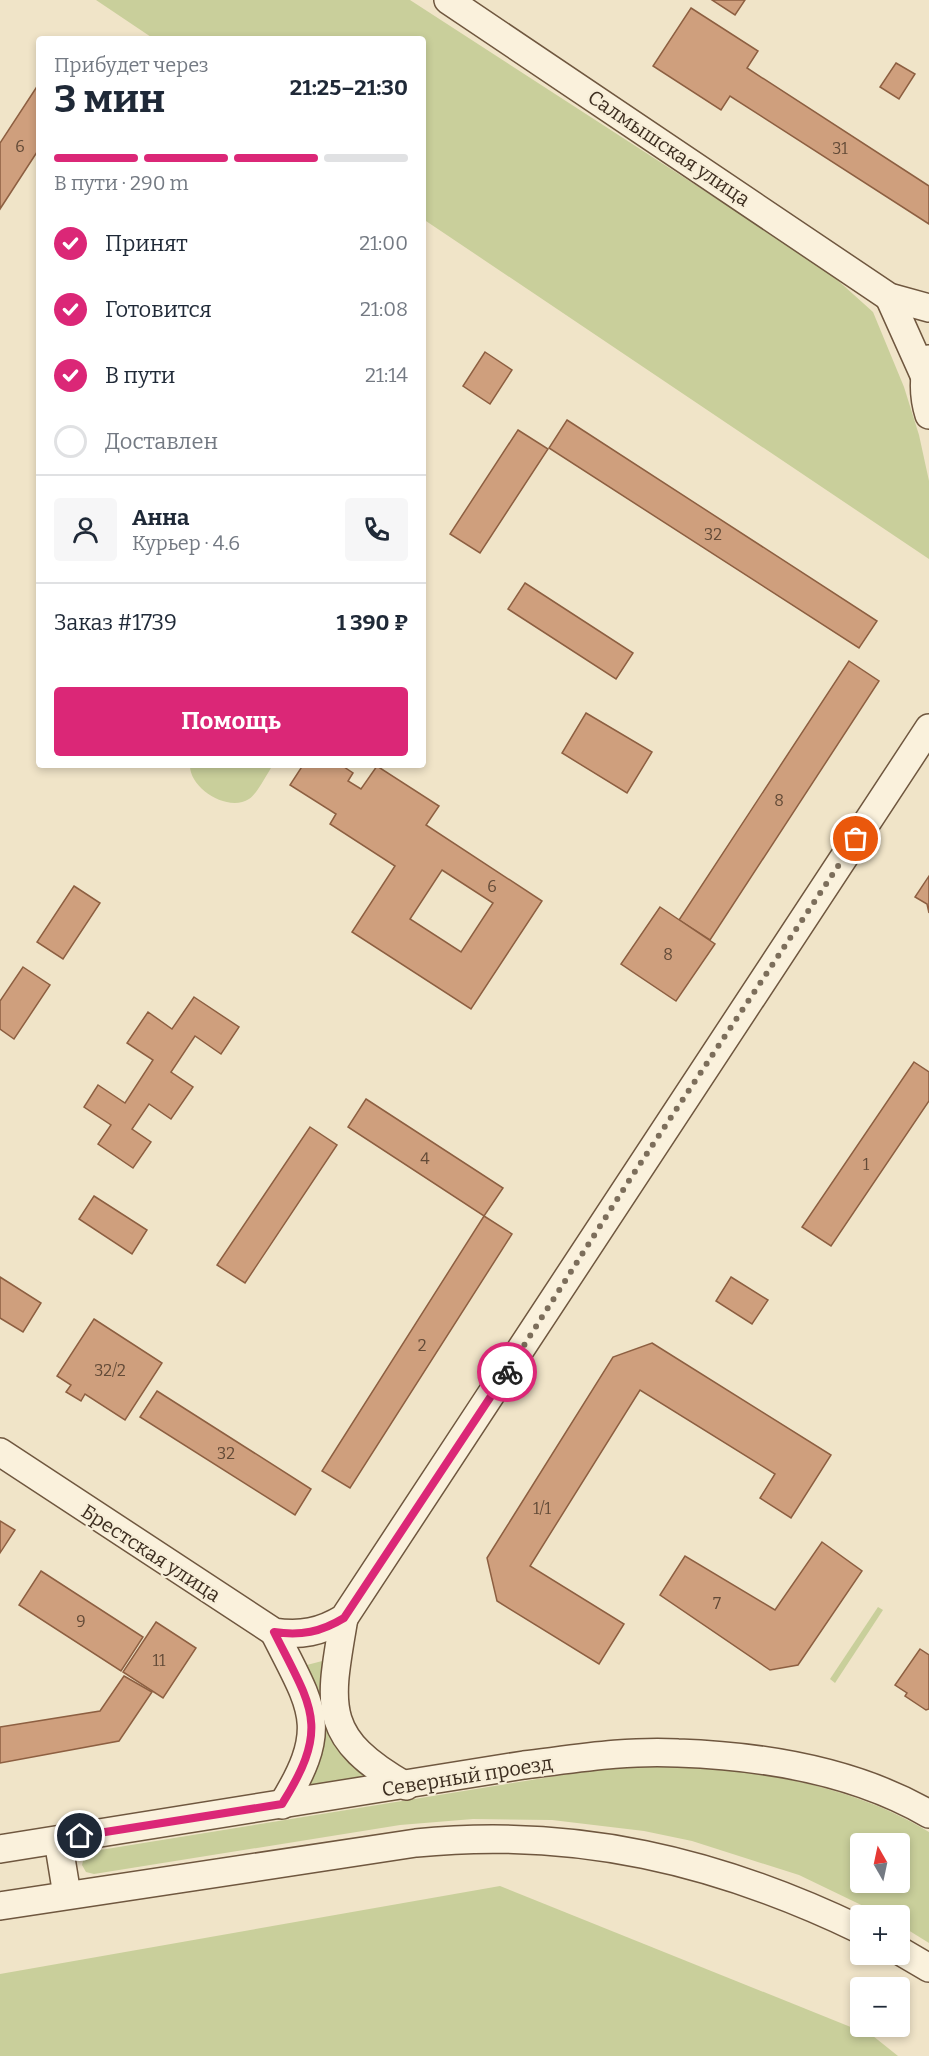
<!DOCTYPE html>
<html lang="ru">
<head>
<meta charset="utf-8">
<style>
  body { margin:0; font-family:Bitter,serif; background:#f6f6f7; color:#1f2937; height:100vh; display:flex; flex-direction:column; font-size:22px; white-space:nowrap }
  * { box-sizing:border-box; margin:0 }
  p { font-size:20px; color:#747a83 }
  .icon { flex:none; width:33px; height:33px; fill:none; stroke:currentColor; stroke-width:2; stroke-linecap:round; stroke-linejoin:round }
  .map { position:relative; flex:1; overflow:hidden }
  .details { position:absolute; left:36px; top:36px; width:390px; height:732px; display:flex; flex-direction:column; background:#fff; border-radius:6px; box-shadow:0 3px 9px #0003 }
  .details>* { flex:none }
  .needle { width:39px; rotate:351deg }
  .fabs { position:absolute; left:850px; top:1833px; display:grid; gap:12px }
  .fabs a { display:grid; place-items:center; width:60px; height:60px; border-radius:6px; background:#fff; box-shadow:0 3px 9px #0003; font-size:30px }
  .pin { position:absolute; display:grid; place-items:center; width:51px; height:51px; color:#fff; margin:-26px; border:3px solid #fff; border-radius:50%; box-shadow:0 2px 6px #0007 }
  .courier { position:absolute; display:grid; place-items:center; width:60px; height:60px; margin:-30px; border:4px solid #db2777; border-radius:50%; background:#fff; color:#222; box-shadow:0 2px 8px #0007 }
  .overview em { font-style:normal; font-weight:700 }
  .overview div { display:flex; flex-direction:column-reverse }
  .overview { display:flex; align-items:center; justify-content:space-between; height:102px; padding:0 18px }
  h1 { font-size:39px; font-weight:700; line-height:45px }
  .bar { display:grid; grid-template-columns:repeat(4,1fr); gap:9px 6px; align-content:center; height:72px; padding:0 18px }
  .bar i { height:8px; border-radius:4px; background:#e0e1e3 }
  .bar .selected { background:#db2777 }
  .bar p { grid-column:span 4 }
  .line { display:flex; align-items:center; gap:15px; padding:0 18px; border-top:2px solid #e0e1e3 }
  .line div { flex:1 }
  .round { display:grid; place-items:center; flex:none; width:63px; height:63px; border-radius:6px; background:#f6f6f7 }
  ol { padding:0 18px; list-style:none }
  li { display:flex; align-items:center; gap:18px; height:66px }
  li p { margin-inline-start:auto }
  li .icon { padding:6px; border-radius:50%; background:#db2777; color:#fff; stroke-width:4 }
  li:last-child { color:#747a83 }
  li i { width:33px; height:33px; border:3px solid #e0e1e3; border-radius:50% }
  .button { display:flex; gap:12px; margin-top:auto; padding:12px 18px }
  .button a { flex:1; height:69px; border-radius:6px; background:#db2777; color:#fff; font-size:24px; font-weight:700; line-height:69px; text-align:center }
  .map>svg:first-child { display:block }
  .green { fill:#c9cf9b; fill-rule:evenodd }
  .building { fill:#cf9f7d; stroke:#8d5f41; stroke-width:1.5; fill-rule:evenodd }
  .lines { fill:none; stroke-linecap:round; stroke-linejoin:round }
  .secondary-casing { stroke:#6f573f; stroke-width:30 }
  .secondary { stroke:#faf1dc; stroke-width:27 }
  .done { stroke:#7c6e5b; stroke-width:6; stroke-dasharray:0 10.8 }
  .route { stroke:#db2777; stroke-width:8 }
  .labels { text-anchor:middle; stroke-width:4.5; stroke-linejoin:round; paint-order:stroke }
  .number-label { font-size:16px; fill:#624a37 }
  .street-label { font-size:20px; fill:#3d2e20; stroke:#f7eed8 }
</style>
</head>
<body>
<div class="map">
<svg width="929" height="2056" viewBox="0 0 929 2056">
  <rect width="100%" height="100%" fill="#f0e4c8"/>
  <g class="green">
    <path d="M96 0H410L824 268 873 312 904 387 919 435 929 481V559L423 219V39H154Z"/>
    <path d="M190 765H273C266 775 258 793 249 799 228 813 189 788 190 765Z"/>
    <path d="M878 1607 883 1610 835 1683 830 1679Z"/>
    <path d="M326 1660 371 1777 304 1788C334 1735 329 1719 303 1666Z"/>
    <path d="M673 1766C760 1770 854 1786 929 1832V1943L900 1925V1916L882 1915 799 1875 692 1841 644 1831 552 1820 473 1819 400 1825 94 1874 86 1872 82 1865 84 1857 94 1851 581 1772 613 1768ZM861 1844H900V1882H861Z"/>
    <path d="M500 1886 873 2036 898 2056H0V1974Z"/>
  </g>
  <g class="building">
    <path d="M712 0H745L735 15Z"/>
    <path d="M691 8 758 51 747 68 929 186V224L730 96 721 110 653 66Z"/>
    <path d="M896 63 915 74 899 99 880 87Z"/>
    <path d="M38 85 39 149 0 209V143Z"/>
    <path d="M485 352 512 370 490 404 463 386Z"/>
    <path d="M567 420 877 621 859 648 549 448Z"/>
    <path d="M518 430 548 449 480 553 450 534Z"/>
    <path d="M525 583 633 653 616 679 508 609Z"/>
    <path d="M849 661 879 681 710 940 679 920Z"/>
    <path d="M586 713 652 752 627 793 562 753Z"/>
    <path d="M303 765H341L353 773 348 781 361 789 377 766 439 806 426 825 542 901 471 1009 352 932 395 866 330 824 336 814 290 785ZM442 870 493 903 461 952 410 919Z"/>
    <path d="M929 876V913L927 904 915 897Z"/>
    <path d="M74 886 100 903 63 959 37 942Z"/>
    <path d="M660 907 715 944 676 1001 621 964Z"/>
    <path d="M23 967 50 985 14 1039 0 1029V1001Z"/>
    <path d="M194 997 239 1027 221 1054 195 1036 171 1072 193 1087 171 1119 149 1104 132 1129 151 1142 133 1168 98 1144 111 1125 84 1107 98 1085 125 1103 153 1060 127 1043 148 1012 172 1029Z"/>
    <path d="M914 1062 929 1072V1101L831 1246 802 1227Z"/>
    <path d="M366 1099 503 1188 484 1216 348 1127Z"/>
    <path d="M310 1127 337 1145 245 1283 217 1265Z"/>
    <path d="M94 1196 147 1230 132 1254 79 1219Z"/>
    <path d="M484 1216 512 1234 350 1488 322 1471Z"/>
    <path d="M0 1277 41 1303 23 1332 0 1318Z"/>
    <path d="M731 1277 768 1300 752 1324 716 1301Z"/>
    <path d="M94 1319 162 1363 125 1420 85 1394 81 1401 66 1392 71 1385 57 1376Z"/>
    <path d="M652 1343 831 1455 791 1518 760 1498 775 1474 640 1390 530 1566 624 1624 599 1664 497 1601 487 1558 613 1357Z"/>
    <path d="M157 1391 311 1489 295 1515 140 1417Z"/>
    <path d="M0 1521 15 1530 0 1553Z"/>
    <path d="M822 1542 862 1571 798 1665 770 1670 660 1595 685 1556 775 1610Z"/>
    <path d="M41 1571 143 1637 121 1671 19 1605Z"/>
    <path d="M156 1622 196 1648 163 1698 123 1672Z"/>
    <path d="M920 1649 929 1655V1709L926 1710 905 1696 907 1693 895 1685Z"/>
    <path d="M124 1676 152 1692 119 1741 0 1763V1727L100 1711Z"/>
  </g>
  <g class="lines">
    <defs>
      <g id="secondary">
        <path d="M448 0 889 297 929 308"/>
        <path d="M889 297 924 375"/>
        <path d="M928 359C923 378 923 396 929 415"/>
        <path d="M0 1452 274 1632C301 1636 321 1632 344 1618L929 728"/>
        <path d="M344 1618C329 1706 320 1737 406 1786"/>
        <path d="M274 1632C312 1708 331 1726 282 1805"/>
        <path d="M58 1840 67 1895"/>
        <path d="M0 1849 524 1765C574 1759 627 1750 678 1753 763 1756 855 1771 929 1814"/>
        <path d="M0 1906 416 1843C575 1827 718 1861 861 1930"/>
        <path d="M900 1951 929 1968"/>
      </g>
    </defs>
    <use href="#secondary" class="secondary-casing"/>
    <use href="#secondary" class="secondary"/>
  </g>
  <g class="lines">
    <path class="done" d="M507 1372 632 1176 856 839"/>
    <path class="route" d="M80 1836 282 1804C331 1726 312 1708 274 1632 301 1636 321 1632 344 1618L507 1372"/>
  </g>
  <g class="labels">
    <g class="number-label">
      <text x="20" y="152">6</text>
      <text x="840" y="154">31</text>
      <text x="713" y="540">32</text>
      <text x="779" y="806">8</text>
      <text x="492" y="892">6</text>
      <text x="668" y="960">8</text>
      <text x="425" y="1164">4</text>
      <text x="866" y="1170">1</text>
      <text x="422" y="1351">2</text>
      <text x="110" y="1376">32/2</text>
      <text x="226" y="1459">32</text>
      <text x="542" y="1514">1/1</text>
      <text x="717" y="1609">7</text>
      <text x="81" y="1627">9</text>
      <text x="159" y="1666">11</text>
    </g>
    <g class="street-label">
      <text transform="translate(669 148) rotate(34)" y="7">Салмышская улица</text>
      <text transform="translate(151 1553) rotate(33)" y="7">Брестская улица</text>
      <text transform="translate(467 1776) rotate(-9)" y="7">Северный проезд</text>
    </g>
  </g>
</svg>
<div class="fabs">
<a><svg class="needle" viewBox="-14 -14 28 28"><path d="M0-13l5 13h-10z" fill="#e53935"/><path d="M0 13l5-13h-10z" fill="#747a83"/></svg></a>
<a>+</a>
<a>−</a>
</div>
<div class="pin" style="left:856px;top:839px;background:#ea580c"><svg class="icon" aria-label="bag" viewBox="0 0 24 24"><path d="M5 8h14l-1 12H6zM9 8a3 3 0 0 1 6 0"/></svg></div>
<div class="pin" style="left:80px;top:1836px;background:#1f2937"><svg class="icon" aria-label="home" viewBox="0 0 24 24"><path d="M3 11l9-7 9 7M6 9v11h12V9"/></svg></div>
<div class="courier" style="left:507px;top:1372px"><svg class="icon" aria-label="bike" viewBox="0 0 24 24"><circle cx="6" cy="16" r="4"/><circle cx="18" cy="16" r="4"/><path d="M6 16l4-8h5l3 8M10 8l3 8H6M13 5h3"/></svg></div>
<section class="details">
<div class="overview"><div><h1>3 мин</h1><p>Прибудет через</p></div><em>21:25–21:30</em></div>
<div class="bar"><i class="selected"></i><i class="selected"></i><i class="selected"></i><i></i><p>В пути · 290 m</p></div>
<ol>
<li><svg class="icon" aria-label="check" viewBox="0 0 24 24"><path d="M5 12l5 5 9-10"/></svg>Принят<p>21:00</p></li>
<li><svg class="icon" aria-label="check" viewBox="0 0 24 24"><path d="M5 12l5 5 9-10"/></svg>Готовится<p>21:08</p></li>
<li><svg class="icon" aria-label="check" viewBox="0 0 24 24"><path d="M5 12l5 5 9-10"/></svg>В пути<p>21:14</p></li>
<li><i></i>Доставлен</li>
</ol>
<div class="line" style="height:108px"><a class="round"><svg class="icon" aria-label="person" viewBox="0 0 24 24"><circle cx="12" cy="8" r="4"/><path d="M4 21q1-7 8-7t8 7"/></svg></a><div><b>Анна</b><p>Курьер · 4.6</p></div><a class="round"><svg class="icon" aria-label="phone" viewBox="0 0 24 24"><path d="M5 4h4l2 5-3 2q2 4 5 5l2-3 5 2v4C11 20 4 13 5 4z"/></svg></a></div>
<div class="line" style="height:78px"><div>Заказ #1739</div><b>1 390 ₽</b></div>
<div class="button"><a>Помощь</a></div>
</section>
</div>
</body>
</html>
